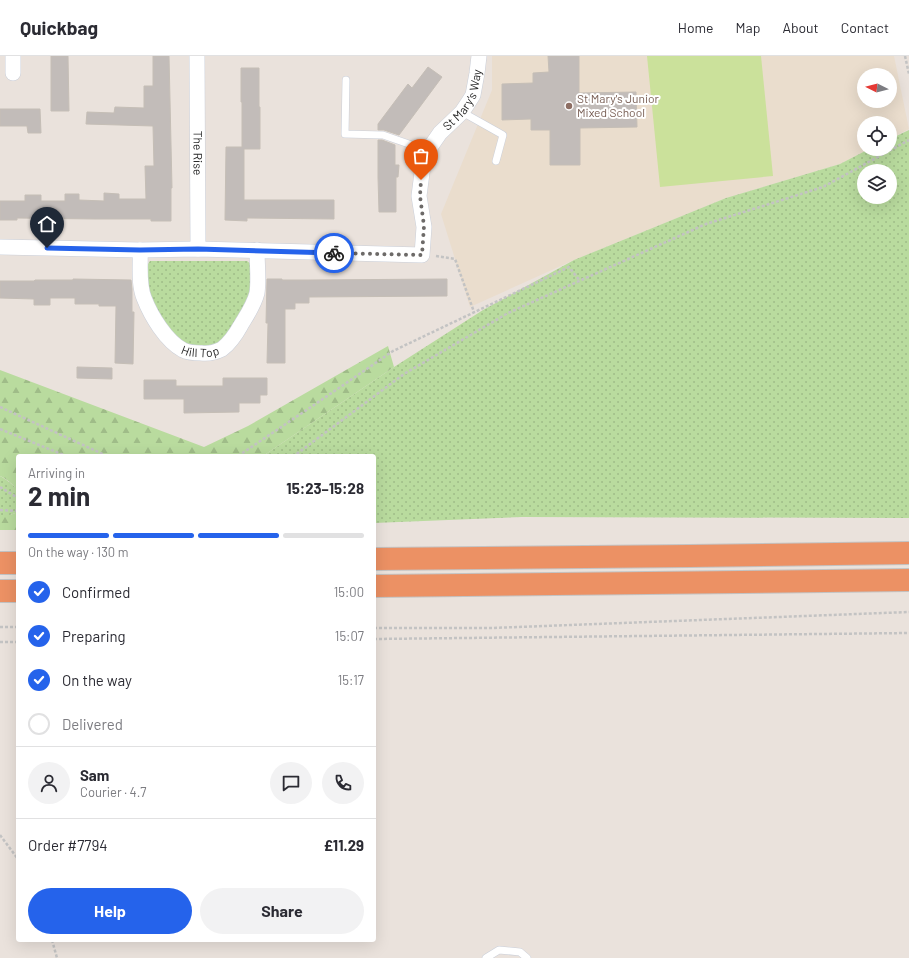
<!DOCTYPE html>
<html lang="en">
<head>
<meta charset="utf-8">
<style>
  body { margin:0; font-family:Barlow,sans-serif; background:#f2f2f3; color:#2b2b33; height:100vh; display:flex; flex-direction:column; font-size:15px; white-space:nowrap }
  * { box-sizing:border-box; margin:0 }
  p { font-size:13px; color:#7c7c81 }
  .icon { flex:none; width:22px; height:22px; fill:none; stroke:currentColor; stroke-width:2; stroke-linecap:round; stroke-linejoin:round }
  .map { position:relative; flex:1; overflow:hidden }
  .sheet { position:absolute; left:16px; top:398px; width:360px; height:488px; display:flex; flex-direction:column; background:#fff; border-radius:4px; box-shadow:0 4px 16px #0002 }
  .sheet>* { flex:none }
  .needle { width:26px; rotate:276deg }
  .buttons { position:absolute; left:857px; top:12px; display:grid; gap:8px }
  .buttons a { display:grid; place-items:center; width:40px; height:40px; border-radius:50%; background:#fff; box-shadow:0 4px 16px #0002; font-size:20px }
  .pin { position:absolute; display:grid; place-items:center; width:34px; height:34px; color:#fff; margin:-41px -17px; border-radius:50% 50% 50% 0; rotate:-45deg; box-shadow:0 0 4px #0007 }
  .pin .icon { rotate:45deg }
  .courier { position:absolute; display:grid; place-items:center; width:40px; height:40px; margin:-20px; border:3px solid #2563eb; border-radius:50%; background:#fff; color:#222; box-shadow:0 1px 5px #0007 }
  .head em { font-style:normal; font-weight:700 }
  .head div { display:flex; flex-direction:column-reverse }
  .head { display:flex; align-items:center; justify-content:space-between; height:68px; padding:0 12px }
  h1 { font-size:26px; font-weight:700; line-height:30px }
  .bar { display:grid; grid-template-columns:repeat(4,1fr); gap:6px 4px; align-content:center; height:48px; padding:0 12px }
  .bar i { height:5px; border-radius:3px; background:#e1e1e2 }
  .bar .selected { background:#2563eb }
  .bar p { grid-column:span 4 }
  .line { display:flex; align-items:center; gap:10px; padding:0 12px; border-top:1px solid #e1e1e2 }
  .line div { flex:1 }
  .round { display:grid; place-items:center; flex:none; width:42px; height:42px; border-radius:21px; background:#f2f2f3 }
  ol { padding:0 12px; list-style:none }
  li { display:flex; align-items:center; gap:12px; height:44px }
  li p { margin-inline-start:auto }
  li .icon { padding:4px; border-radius:50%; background:#2563eb; color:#fff; stroke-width:4 }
  li:last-child { color:#7c7c81 }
  li i { width:22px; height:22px; border:2px solid #e1e1e2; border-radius:50% }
  .button { display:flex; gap:8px; margin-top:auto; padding:8px 12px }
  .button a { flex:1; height:46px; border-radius:24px; background:#2563eb; color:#fff; font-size:16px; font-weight:700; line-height:46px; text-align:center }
  .button a+a { background:#f2f2f3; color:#2b2b33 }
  header { display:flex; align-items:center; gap:24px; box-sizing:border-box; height:56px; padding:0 20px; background:#fff; border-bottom:1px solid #e1e1e2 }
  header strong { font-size:19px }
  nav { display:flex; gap:22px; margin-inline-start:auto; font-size:14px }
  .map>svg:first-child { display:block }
  .education { fill:#eaddcd; fill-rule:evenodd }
  .grass { fill:url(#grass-dots); fill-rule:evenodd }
  .forest { fill:url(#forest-firs) }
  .pitch { fill:#cbe19b }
  .building { fill:#c2bcb9; stroke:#c5beb6 }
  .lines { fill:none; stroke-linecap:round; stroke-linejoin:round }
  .lane-casing { stroke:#cacfd9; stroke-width:8 }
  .street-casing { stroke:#cacfd9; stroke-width:16 }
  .highway-casing { stroke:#c3c3c3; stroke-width:24 }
  .path { stroke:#c3c3c3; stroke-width:2.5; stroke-dasharray:3 2; stroke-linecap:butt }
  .lane { stroke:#fff; stroke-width:7 }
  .street { stroke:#fff; stroke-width:15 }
  .highway { stroke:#ec9164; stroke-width:22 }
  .done { stroke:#6d6a68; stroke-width:4; stroke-dasharray:0 7.2 }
  .route { stroke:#2563eb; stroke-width:5 }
  .education-dot { fill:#8d6e63; stroke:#fff; stroke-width:1.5 }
  .labels { text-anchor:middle; stroke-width:4; stroke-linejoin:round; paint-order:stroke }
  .street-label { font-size:12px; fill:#292929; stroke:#fff }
  .education-label { font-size:12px; fill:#785e54; stroke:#fff; text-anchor:start }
</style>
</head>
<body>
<header>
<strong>Quickbag</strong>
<nav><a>Home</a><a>Map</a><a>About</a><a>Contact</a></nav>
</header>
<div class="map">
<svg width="909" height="902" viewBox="0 0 909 902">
  <defs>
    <pattern id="grass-dots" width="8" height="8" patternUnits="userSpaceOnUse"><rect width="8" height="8" fill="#b9db9e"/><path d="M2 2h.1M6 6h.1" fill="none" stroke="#9fbc88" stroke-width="1.8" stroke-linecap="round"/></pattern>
    <pattern id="forest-firs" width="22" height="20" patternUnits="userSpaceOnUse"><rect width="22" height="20" fill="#b9db9e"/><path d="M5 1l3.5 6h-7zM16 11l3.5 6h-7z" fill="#9fbc88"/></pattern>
  </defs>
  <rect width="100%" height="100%" fill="#eae2dc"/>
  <path class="education" d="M492 0H894L909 73 890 83V67H864V93H869L840 108 726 142 574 204 470 251 441 158 492 34ZM864 19H890V45H864Z"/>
  <g class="grass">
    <path d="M909 74V462L522 461 374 467V400H263L394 311 483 254 574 204 726 142 840 108 869 93H890V83ZM864 115H890V141H864Z"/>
    <path d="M150 205H247L251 208 250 246 219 289 197 292 173 282 148 244 146 211Z"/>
    <path d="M0 420C4 422 17 431 18 435 19 440 18 450 18 456L10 459H0Z"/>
  </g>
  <g class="forest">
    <path d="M388 290 394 311 263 400H18V435C14 429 7 423 0 420V314L204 391 248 370Z"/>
    <path d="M18 456V474H0V459H10Z"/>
  </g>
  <path class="pitch" d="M647 0H761L773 120 660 131Z"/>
  <g class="building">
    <path d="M51 0H68L69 55H51Z"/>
    <path d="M153 0H169L172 132H171V165H151V163H96L17 162V164H0V145H25V139H41V145H65V138H79V144L104 145V137L119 138V143H146L145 110H154L153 70 86 68 87 56 114 57 115 51 144 52V30H153Z"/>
    <path d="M548 0H579V37L636 36 637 71 580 72V109H550V74H531V63L502 64V28L533 27V17L549 16Z"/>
    <path d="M428 11 442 21 399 79 384 74H378V68L408 28 412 32Z"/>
    <path d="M241 12H259V51H260V93H244V144H334V163L247 162V165L225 164 226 91H242V46H241Z"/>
    <path d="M0 53H40L41 77H28L27 70H0Z"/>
    <path d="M378 84H382L395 89V109H399L398 121H396V156H379L378 121Z"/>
    <path d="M73 223 131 224 132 233V256H134L133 308 115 307 116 250H99V248H75V242H50V249H34V243L0 242V225H34L35 224H73Z"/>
    <path d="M267 223H282V224H309L447 223V240L309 241V247H295V253H285V307H267L268 267H266Z"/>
    <path d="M77 311 112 312V323L77 322Z"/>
    <path d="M223 322H267V339H260V347H239V356L184 357V343H144V324H176V330H223Z"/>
  </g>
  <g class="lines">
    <defs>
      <g id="lane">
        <path d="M346 24 345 78 383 79 429 95"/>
        <path d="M462 56 503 79 496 105"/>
        <path d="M486 902 499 894 520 896 527 902"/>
      </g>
      <g id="street">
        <path d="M13 0V17"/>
        <path id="s1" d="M197 0 198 193"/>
        <path id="s2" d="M0 191 140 194 198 193 422 199 424 171 419 140 423 109 431 90 440 77 462 56 468 47 473 39 477 17 479 0"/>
        <path id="s3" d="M140 194C141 209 138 227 144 242 151 260 166 285 183 294 189 297 195 297 201 297 208 298 216 296 222 293 230 287 236 278 241 269 247 259 254 249 257 237 259 223 257 208 257 194"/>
      </g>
      <g id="highway">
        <path d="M374 503 689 500 909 497"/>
        <path d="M0 507H18"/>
        <path d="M374 530 909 524"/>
        <path d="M0 535H18"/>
      </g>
    </defs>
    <use href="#lane" class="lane-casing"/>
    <use href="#street" class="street-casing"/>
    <use href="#highway" class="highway-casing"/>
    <g class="path">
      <path d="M905 0 909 18"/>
      <path d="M436 200 455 203 474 256"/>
      <path d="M0 351 107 400"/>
      <path d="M0 373 66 400"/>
      <path d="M238 400 314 349 393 295 569 211 580 225"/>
      <path d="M292 400 298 397 404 318 508 257 706 168 823 131 909 84"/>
      <path d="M0 431 18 442"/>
      <path d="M0 454 18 455"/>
      <path d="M0 571H18"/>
      <path d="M374 572H492L909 556"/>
      <path d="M374 583 909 577"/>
      <path d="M0 586H18"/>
      <path d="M0 779 18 803"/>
      <path d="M52 884 57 902"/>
    </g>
    <use href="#lane" class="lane"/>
    <use href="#street" class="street"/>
    <use href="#highway" class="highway"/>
  </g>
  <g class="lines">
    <path class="done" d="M334 197 422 199 424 170 420 140 421 124"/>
    <path class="route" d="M47 192 140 194 198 193 334 197"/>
  </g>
  <circle class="education-dot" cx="569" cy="50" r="4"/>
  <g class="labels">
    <g class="street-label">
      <text dy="4" stroke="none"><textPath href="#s2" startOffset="591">St Mary's Way</textPath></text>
      <text dy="4" stroke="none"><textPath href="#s1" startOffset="97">The Rise</textPath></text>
      <text dy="4" stroke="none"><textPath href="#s3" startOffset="132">Hill Top</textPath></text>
    </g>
    <g class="education-label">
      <text x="577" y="47">St Mary's Junior<tspan x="577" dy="14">Mixed School</tspan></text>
    </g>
  </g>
</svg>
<div class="buttons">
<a><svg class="needle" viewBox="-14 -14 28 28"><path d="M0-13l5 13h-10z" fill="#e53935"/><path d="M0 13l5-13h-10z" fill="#7c7c81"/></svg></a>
<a><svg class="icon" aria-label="locate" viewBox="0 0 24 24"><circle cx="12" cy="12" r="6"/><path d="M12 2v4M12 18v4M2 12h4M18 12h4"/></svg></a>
<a><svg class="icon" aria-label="layers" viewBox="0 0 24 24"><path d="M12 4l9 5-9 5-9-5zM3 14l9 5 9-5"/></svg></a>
</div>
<div class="pin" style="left:421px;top:124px;background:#ea580c"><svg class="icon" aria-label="bag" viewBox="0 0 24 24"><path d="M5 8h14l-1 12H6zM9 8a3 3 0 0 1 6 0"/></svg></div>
<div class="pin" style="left:47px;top:192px;background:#1f2937"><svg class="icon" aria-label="home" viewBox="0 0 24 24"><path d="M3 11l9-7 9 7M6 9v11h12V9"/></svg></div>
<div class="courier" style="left:334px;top:197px"><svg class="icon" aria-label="bike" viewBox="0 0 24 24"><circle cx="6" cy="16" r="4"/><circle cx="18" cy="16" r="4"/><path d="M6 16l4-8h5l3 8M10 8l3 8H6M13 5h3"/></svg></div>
<section class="sheet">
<div class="head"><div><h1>2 min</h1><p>Arriving in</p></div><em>15:23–15:28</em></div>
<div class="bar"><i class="selected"></i><i class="selected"></i><i class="selected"></i><i></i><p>On the way · 130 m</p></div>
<ol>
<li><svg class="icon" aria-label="check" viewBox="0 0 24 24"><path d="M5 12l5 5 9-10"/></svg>Confirmed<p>15:00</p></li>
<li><svg class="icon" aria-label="check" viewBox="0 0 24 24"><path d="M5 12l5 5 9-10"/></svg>Preparing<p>15:07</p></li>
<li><svg class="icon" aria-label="check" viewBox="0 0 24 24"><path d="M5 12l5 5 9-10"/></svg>On the way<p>15:17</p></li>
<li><i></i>Delivered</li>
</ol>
<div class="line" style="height:72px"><a class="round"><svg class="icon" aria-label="person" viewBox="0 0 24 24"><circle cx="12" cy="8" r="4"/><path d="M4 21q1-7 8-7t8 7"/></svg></a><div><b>Sam</b><p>Courier · 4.7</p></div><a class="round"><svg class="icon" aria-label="chat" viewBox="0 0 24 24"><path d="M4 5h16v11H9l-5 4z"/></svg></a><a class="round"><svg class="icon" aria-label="phone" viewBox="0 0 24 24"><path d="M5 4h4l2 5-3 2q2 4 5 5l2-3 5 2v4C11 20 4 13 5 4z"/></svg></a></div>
<div class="line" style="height:52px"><div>Order #7794</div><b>£11.29</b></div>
<div class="button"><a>Help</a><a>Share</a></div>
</section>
</div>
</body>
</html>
